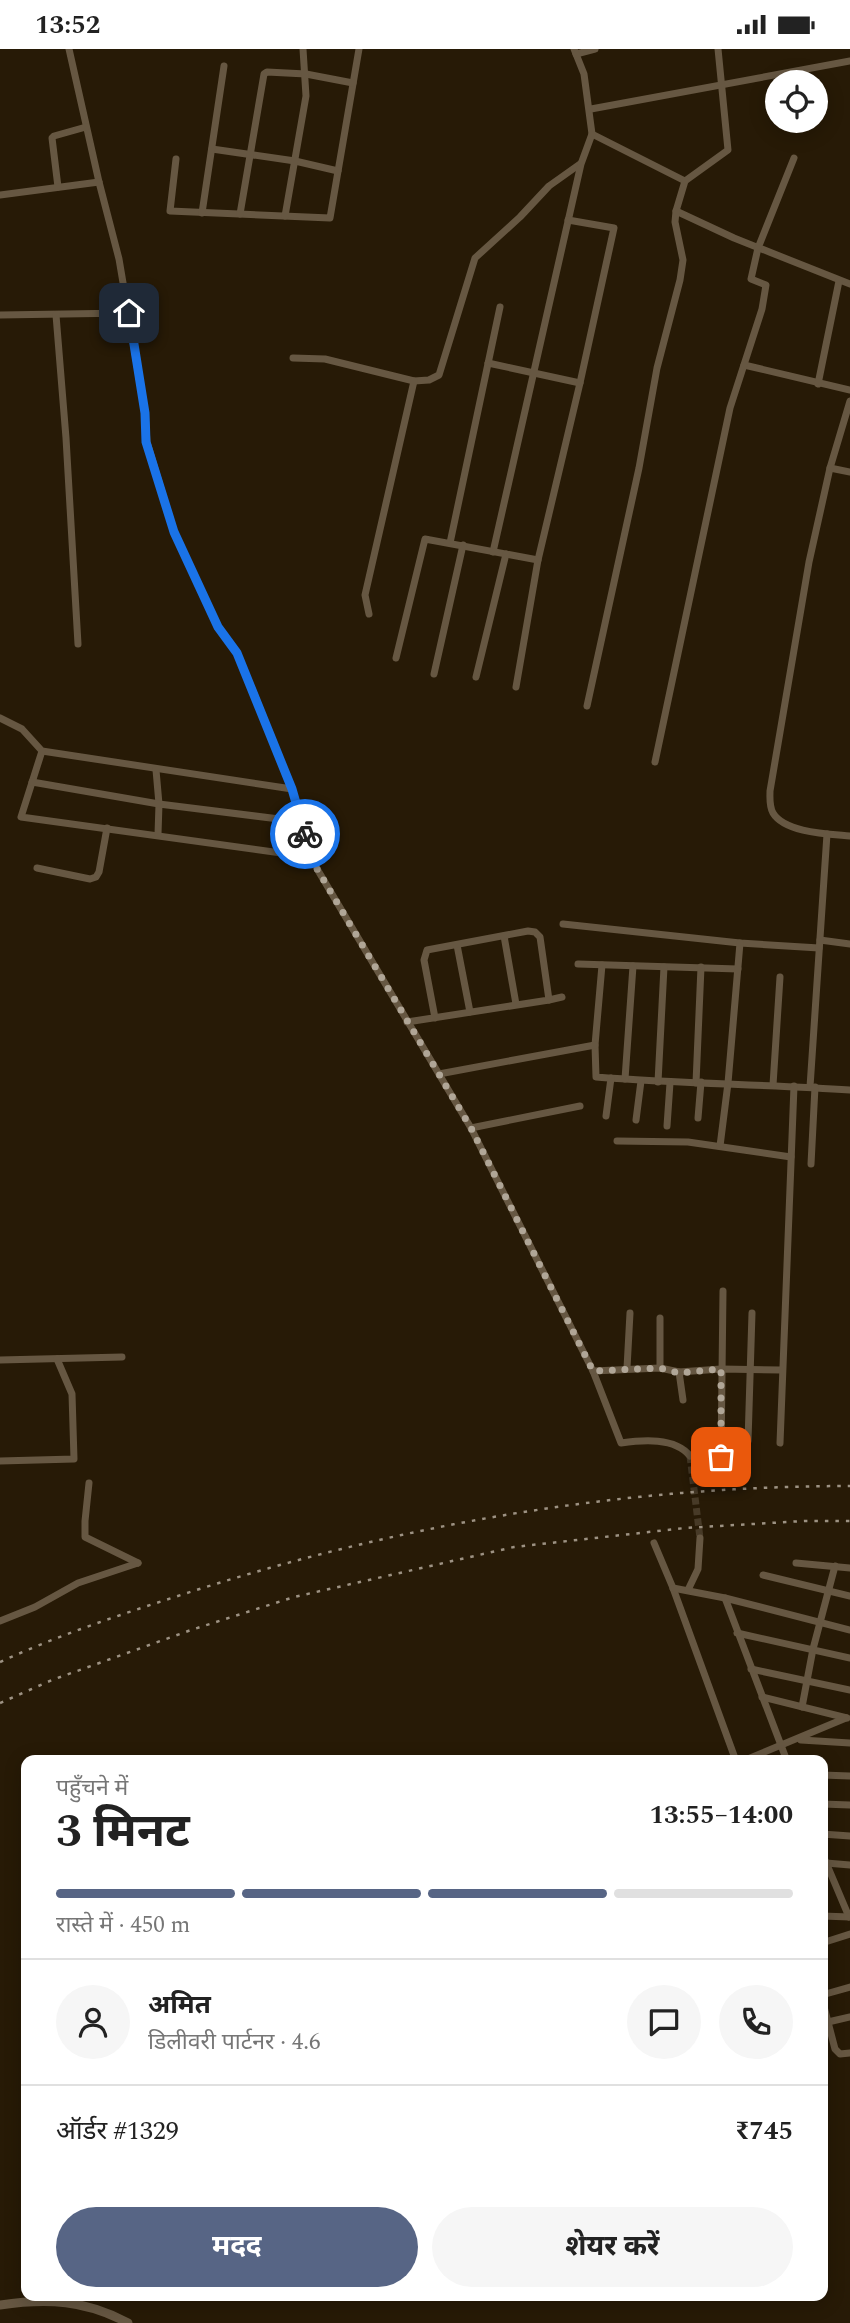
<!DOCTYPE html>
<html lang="hi">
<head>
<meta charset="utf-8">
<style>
  body { margin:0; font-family:Spectral,"Noto Sans Devanagari",serif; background:#f6f6f6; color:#222; height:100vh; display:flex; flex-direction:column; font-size:26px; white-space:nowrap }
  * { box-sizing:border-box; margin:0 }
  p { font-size:23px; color:#767676 }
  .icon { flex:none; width:38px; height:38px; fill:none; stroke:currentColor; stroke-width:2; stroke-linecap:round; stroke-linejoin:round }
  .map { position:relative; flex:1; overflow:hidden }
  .drawer { position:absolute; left:21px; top:1706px; width:807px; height:546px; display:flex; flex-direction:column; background:#fff; border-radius:14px; box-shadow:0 4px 18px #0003 }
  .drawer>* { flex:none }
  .tools { position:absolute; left:765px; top:21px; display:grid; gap:14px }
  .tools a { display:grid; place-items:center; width:63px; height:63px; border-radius:50%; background:#fff; box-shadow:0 4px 18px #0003; font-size:35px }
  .pin { position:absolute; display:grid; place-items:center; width:60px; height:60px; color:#fff; margin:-30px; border-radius:14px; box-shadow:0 4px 10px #0006 }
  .courier { position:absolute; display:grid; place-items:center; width:70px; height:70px; margin:-35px; border:5px solid #1a73e8; border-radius:50%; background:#fff; color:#222; box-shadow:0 2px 9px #0007 }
  .head em { font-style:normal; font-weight:700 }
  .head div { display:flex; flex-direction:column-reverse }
  .head { display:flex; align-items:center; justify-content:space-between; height:119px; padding:0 35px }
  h1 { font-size:46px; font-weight:700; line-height:52px }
  .bar { display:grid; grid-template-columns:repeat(4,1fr); gap:10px 7px; align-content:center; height:84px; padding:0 35px }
  .bar i { height:9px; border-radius:5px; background:#e0e0e0 }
  .bar .on { background:#576585 }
  .bar p { grid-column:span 4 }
  .line { display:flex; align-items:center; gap:18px; padding:0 35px; border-top:2px solid #e0e0e0 }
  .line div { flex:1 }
  .round { display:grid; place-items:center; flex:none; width:74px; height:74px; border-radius:37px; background:#f6f6f6 }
  .button { display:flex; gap:14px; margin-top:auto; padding:14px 35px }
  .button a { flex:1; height:80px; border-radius:42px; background:#576585; color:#fff; font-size:28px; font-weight:700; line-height:80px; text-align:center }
  .button a+a { background:#f6f6f6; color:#222 }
  .status { display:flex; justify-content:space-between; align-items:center; height:49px; padding:0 35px; background:#fff; direction:ltr }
  .status svg { height:19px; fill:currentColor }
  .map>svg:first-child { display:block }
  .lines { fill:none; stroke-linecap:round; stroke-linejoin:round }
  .minor-tunnel { stroke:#473a27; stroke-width:7; stroke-dasharray:7 3.5; stroke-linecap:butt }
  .minor { stroke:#665742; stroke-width:7 }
  .tertiary { stroke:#665742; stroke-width:9 }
  .rail { stroke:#9d9283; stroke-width:2.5; stroke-dasharray:3.5 7; stroke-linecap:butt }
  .done { stroke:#b0a697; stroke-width:7; stroke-dasharray:0 12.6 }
  .route { stroke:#1a73e8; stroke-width:9 }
</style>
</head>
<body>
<div class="status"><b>13:52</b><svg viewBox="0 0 49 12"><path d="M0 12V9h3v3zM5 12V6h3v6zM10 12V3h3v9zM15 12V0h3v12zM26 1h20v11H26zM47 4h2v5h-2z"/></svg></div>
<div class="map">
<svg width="850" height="2274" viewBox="0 0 850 2274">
  <rect width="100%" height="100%" fill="#271a06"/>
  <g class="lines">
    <path class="minor-tunnel" d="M690 1407 700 1489"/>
    <g class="minor">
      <path d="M69 0 99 133 119 210 145 364 147 393 174 483 218 578 237 604 255 647 292 740 303 773 310 808 471 1079 593 1322 621 1394C642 1391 675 1388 690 1407"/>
      <path d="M576 5 595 0"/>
      <path d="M591 60 850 12"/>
      <path d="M592 85 685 132"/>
      <path d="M212 100 295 112 338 122"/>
      <path d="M176 110 170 162 330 169 359 0"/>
      <path d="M58 138 52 89 54 87 86 78"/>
      <path d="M0 146 99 133"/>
      <path d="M676 162 734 189 850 235"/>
      <path d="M202 164 224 17"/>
      <path d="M240 165 264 25 267 23 306 25 353 34"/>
      <path d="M285 167 306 47 303 0"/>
      <path d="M0 266 129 264"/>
      <path d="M56 266 66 389 78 595"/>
      <path d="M293 309 325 310 414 332 429 331 439 326 475 209 520 168 549 137 580 115"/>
      <path d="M488 314 580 334"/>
      <path d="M744 316 850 341"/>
      <path d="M818 335 839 232"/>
      <path d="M850 352 830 419 809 513 770 742C770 748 769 757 773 764 785 784 829 785 850 787"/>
      <path d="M830 419 850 423"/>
      <path d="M450 494 500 258"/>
      <path d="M493 503 581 115 592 85 584 25 574 0"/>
      <path d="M369 565 365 546 414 332"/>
      <path d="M396 609 425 490 538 511"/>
      <path d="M434 625 463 496"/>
      <path d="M476 628 506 505"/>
      <path d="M516 638 538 511 580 334 614 179 568 171"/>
      <path d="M587 657 639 419 657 319 680 231 683 211 675 173 676 162 685 132 728 101 718 0"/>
      <path d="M0 669 22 680 42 702 292 740"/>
      <path d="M42 702 21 768 310 808"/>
      <path d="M655 713 730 359 762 260 766 236 751 230 758 199 794 109"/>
      <path d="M156 721 159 755 158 785"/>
      <path d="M32 733 159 755 303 773"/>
      <path d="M37 819 90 830 96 828 99 823 107 779"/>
      <path d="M563 875 740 894 819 899"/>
      <path d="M504 887 516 955"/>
      <path d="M820 891 850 895"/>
      <path d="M457 896 470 963"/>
      <path d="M578 915 738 920"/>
      <path d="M602 916 595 996 596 1028C681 1035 765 1035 850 1041"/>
      <path d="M549 951 562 948"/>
      <path d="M407 973 549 951 540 888 535 883 528 882 427 901 424 911 435 969"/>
      <path d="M439 1025 595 996"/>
      <path d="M625 1030 633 917"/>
      <path d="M658 1033 664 918"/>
      <path d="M696 1034 701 918"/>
      <path d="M773 1036 780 928"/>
      <path d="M810 1038 827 785"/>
      <path d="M606 1067 611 1029"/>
      <path d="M698 1069 701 1033"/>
      <path d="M636 1071 641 1032"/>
      <path d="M667 1077 670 1034"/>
      <path d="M471 1079 580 1057"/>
      <path d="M617 1092 688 1093 791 1108"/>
      <path d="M720 1097 728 1034 740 894"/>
      <path d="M811 1115 815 1038"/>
      <path d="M0 1311 122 1308"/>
      <path d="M627 1319 630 1264"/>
      <path d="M660 1319V1269"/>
      <path d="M593 1322 660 1319 679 1323 721 1320 781 1321"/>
      <path d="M679 1323 683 1351"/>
      <path d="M748 1392 752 1264"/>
      <path d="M780 1394 794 1037"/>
      <path d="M721 1408 723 1242"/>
      <path d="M0 1412 74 1410 72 1345 57 1310"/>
      <path d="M89 1434 85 1472V1488L138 1514"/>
      <path d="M654 1494 673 1539 736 1712"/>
      <path d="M796 1514 850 1519"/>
      <path d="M763 1526 850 1547"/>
      <path d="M673 1539 725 1549 850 1581"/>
      <path d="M688 1541 698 1520 700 1489"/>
      <path d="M725 1549 787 1712"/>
      <path d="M0 1572 35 1558 78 1534 138 1514"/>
      <path d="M737 1584 850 1609"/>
      <path d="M751 1620 850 1641"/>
      <path d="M762 1648 847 1669"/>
      <path d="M802 1658 813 1600 835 1517"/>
      <path d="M801 1691 850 1694"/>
      <path d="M743 1712 846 1669"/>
      <path d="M822 1726 850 1727"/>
      <path d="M822 1755 850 1756"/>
      <path d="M822 1785 850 1787"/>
      <path d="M822 1804 849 1868"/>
      <path d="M826 1814 850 1816"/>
      <path d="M822 1867 850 1868"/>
      <path d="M822 1894 850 1885"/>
      <path d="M822 1946 850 1938"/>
      <path d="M822 1950 835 2000 840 2005 850 2004"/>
      <path d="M828 1973 850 1968"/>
    </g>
    <path class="tertiary" d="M0 2256C47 2249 86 2251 128 2274"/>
    <g class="rail">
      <path d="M0 1613C59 1586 122 1565 184 1545 399 1475 624 1437 850 1437"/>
      <path d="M0 1654 52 1631 191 1581 294 1548 514 1498 685 1479 804 1472H850"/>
    </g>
  </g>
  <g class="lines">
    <path class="done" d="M305 785 310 808 471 1079 593 1322 660 1319 679 1324 721 1320V1408"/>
    <path class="route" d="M129 264 145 364 146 393 174 483 218 578 237 604 292 740 305 785"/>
  </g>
</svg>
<div class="tools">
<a><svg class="icon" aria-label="locate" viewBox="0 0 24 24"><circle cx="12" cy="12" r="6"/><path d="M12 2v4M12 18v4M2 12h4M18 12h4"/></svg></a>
</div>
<div class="pin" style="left:721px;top:1408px;background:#ea580c"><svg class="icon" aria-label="bag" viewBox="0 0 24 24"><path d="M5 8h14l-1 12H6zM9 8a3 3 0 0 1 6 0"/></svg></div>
<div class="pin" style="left:129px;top:264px;background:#1f2937"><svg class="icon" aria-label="home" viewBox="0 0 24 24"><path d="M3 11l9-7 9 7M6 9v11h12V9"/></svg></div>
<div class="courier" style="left:305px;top:785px"><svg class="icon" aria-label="bike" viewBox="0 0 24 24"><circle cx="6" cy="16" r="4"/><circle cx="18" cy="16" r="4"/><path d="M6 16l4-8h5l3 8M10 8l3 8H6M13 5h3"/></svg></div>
<section class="drawer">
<div class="head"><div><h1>3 मिनट</h1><p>पहुँचने में</p></div><em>13:55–14:00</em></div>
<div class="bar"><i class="on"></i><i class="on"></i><i class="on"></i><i></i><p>रास्ते में · 450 m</p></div>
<div class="line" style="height:126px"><a class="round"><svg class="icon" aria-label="person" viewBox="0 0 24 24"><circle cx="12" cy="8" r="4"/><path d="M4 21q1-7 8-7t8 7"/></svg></a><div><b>अमित</b><p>डिलीवरी पार्टनर · 4.6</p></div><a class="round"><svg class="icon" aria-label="chat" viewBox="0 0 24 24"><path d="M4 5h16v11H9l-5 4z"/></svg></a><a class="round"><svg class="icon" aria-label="phone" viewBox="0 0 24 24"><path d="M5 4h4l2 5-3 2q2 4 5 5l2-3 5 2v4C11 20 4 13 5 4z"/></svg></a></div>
<div class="line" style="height:91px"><div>ऑर्डर #1329</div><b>₹745</b></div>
<div class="button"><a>मदद</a><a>शेयर करें</a></div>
</section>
</div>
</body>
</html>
